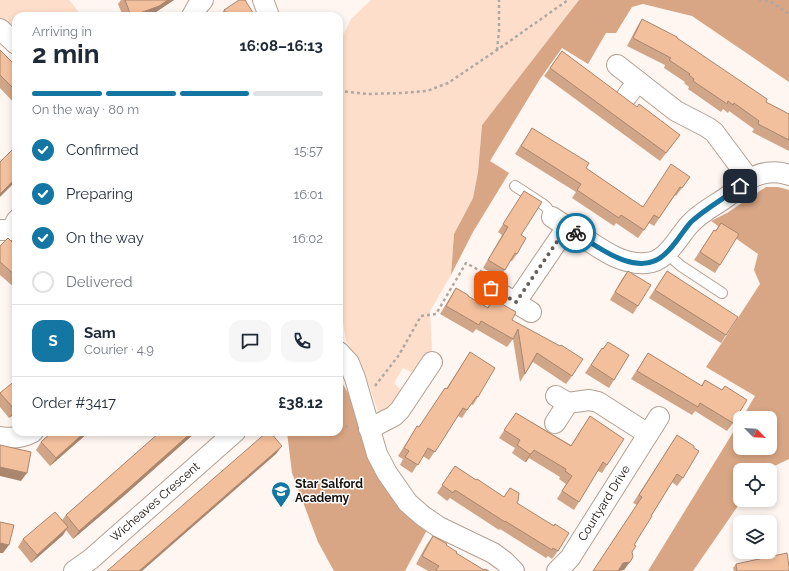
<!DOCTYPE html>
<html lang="en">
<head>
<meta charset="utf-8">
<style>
  body { margin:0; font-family:Raleway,sans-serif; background:#f6f6f7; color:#1f2937; height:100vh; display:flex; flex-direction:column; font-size:15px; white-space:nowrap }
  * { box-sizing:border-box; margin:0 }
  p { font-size:13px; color:#747a83 }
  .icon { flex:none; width:22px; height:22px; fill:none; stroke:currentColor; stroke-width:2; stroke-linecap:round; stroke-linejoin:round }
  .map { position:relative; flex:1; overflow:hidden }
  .side { position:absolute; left:12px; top:12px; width:331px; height:424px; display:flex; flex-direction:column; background:#fff; border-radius:12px; box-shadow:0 2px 6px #0003 }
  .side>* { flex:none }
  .needle { width:26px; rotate:114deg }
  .controls { position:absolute; left:733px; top:411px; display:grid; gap:8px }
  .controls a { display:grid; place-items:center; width:44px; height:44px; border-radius:8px; background:#fff; box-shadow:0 2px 6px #0003; font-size:20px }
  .pin { position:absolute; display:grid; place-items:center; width:34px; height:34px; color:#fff; margin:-17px; border-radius:8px; box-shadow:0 2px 6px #0006 }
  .courier { position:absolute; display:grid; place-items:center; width:40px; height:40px; margin:-20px; border:3px solid #1476a3; border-radius:50%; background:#fff; color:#222; box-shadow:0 1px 5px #0007 }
  .overview em { font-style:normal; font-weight:700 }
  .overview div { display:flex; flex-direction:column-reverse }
  .overview { display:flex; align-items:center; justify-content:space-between; height:68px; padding:0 20px }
  h1 { font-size:26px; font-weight:700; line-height:30px }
  .bar { display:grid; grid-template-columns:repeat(4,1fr); gap:6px 4px; align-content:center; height:48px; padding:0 20px }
  .bar i { height:5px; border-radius:3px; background:#e0e1e3 }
  .bar .active { background:#1476a3 }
  .bar p { grid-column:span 4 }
  .line { display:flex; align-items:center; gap:10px; padding:0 20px; border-top:1px solid #e0e1e3 }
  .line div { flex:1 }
  .round { display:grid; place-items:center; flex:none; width:42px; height:42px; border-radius:12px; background:#f6f6f7 }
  ol { padding:0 20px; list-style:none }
  li { display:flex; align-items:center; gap:12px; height:44px }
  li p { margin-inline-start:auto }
  li .icon { padding:4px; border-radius:50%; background:#1476a3; color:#fff; stroke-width:4 }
  li:last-child { color:#747a83 }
  li i { width:22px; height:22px; border:2px solid #e0e1e3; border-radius:50% }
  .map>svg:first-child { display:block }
  .green { fill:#fddeca }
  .forest { fill:#d8a684 }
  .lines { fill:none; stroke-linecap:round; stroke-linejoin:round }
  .service-casing { stroke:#b4a194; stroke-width:12 }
  .minor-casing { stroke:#b4a194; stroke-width:22 }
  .path { stroke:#b0a8a3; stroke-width:2.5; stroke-dasharray:3 3; stroke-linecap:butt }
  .service { stroke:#fff; stroke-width:10 }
  .minor { stroke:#fff; stroke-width:20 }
  .wall { fill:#d1a587 }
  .shaded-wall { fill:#aa866e }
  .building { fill:#f3c09d; stroke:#aa866e }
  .done { stroke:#665f5a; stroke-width:4; stroke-dasharray:0 7.2 }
  .route { stroke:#1476a3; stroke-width:5 }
  .labels { text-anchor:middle; stroke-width:3; stroke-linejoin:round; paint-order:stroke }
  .poi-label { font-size:12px; font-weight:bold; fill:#140d09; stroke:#fff; text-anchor:start }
  .street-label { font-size:12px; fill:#140d09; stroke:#fff }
</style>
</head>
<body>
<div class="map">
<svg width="789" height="571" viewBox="0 0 789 571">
  <rect width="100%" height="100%" fill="#fff6f1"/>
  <g class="green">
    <path d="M0 0H69L82 16H16V34L0 20Z"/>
    <path d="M371 0H579L482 125 478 172 473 198 454 234 451 275 430 311 432 351 418 372 413 373 403 368 394 383 402 391 395 407 379 415 365 374 360 362 346 341 343 322 339 316V39L342 38 351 19Z"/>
  </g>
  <g class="forest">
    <path d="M579 0H789V82L692 16 643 4 632 7 616 33H606L588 64 562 48 540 79 490 161 509 173 473 232 451 275 454 234 473 198 478 172 482 125Z"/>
    <path d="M766 187H778L789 190V459L766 470H740V500H742L693 571H648L740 421V448H770V418H742L755 396 706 367 760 284 754 270 758 254 711 221 727 213Z"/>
    <path d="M339 377 348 393 359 425 427 530 405 571H334L318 542 292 473 287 432H339Z"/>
  </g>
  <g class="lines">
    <defs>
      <g id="service">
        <path d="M515 186 544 205 547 208 552 217"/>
        <path d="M7 230 12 218 16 214"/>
        <path d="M666 253 681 266 722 293"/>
      </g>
      <g id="minor">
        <path d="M263 0 269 16"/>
        <path d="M192 16 197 7 203 0"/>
        <path d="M0 29 16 44"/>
        <path d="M617 65 676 111 707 127 714 132 749 179"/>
        <path d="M627 96 638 81"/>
        <path d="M552 217C564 225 576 233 587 240 605 252 624 265 646 263 667 262 677 238 690 224 700 213 712 207 724 199 733 193 740 186 748 180 760 172 776 170 789 175"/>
        <path d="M0 230H16"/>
        <path d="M491 288 531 312"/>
        <path d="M516 302 567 227"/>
        <path d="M339 352 349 363 355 378 377 454 387 473 408 503 423 516 439 527 493 553 504 561 514 571"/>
        <path d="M568 403 589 400 598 402 648 434"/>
        <path d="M555 423 568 403 556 396"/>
        <path d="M369 429 394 416 400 410 432 362"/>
        <path d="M0 437C12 439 22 438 33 432"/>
        <path d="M74 571 91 559 235 432"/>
        <path d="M557 571 570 558 659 417"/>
      </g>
    </defs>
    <use href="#service" class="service-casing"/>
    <use href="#minor" class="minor-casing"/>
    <g class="path">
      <path d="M759 0 771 2 789 14"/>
      <path d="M497 50 499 31V0"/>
      <path d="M339 91 368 94 402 93 427 91 448 83 497 50 568 0"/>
      <path d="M375 386 399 355 421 316 436 314 466 263 484 273"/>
      <path d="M339 426 350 427"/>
    </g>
    <use href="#service" class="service"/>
    <use href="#minor" class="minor"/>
  </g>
  <g class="wall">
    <path d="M121 0H174L153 14 148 16H123L118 4Z"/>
    <path d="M224 10 255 16H219Z"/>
    <path d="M642 19 677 38 766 102 789 114V151L752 132 754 129 729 111 728 113 723 109 721 112 688 89 689 87 684 83 685 82 664 68 665 65 627 46 637 27Z"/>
    <path d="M0 50 16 66V105L0 88Z"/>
    <path d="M562 51 674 143 660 161 544 76Z"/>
    <path d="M532 128 586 168 643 207 690 177 676 196 675 195 654 226 649 223 638 238 616 223 614 226 572 198 576 192 515 154Z"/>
    <path d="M524 191 521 235 517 254 512 261H510L500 278 483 268 502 235 498 232Z"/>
    <path d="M721 223 720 265 715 273 694 260 714 230 715 231Z"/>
    <path d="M0 246H16V289L0 275Z"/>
    <path d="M628 271 638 306 633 314 610 300 622 279Z"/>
    <path d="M667 271 726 335 721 343 649 298Z"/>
    <path d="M456 288 468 296 487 308 493 299 512 320 572 376 566 384 533 362 525 374 520 382 513 339 507 347 476 329 473 333 440 314 451 296Z"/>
    <path d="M16 326V346L12 345Z"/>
    <path d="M608 342 614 380 609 388 585 373 602 348 603 349Z"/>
    <path d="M470 352 478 397 473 405 471 404 462 418 458 416 429 460 423 456 412 473 400 465 403 459 398 456 417 426 419 427 445 388 446 389Z"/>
    <path d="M648 353 701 386 705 380 722 390 725 386 733 423 727 431 695 411 692 415 631 379Z"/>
    <path d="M16 380V413L9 418 0 407V393Z"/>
    <path d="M516 413 571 445 590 416 607 465 602 473 598 471 574 510 557 499 566 484 559 479 560 477 529 458 526 462H525L512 453 515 448 499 438Z"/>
    <path d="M52 432H89L50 466 36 450 41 442Z"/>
    <path d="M160 432H196L126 494 73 539 66 530 63 535 31 563 18 547 23 539 62 520 66 515Z"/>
    <path d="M677 435 683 478 677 486 672 482 634 545 632 552 624 570 618 571H593L637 505 633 503Z"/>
    <path d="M455 466 476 480 504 497 510 488 517 503 558 551 552 559 548 556 546 558 500 529 499 530 450 498 447 501 437 493Z"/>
    <path d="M433 536 456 553 484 570 489 571H428L416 564 427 544Z"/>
    <path d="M736 564 789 571H734L733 568Z"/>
  </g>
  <g class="shaded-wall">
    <path d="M168 0H174L153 14 148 16H132Z"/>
    <path d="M16 178V181L0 197V194Z"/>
    <path d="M16 339V346L12 345Z"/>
    <path d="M15 410H16V413L9 418Z"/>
    <path d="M85 432H89L50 466 56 458Z"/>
    <path d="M192 432H196L126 494 73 539 79 531Z"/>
    <path d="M282 446 276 454 142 571H139Z"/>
    <path d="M530 454H531L526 462H525Z"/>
    <path d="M0 467 27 473 21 481 0 476Z"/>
    <path d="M68 527 63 535 31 563 37 555Z"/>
    <path d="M0 543 9 545 3 553H0Z"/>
    <path d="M630 562 624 570 618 571 623 563Z"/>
  </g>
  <g class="building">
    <path d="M125 0H168L159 6 132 16H131Z"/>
    <path d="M239 0H245L255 16H228L224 10Z"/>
    <path d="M642 19 677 37V38L767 99 766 102 789 114V140L758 124 759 121 734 103 733 105 728 101 727 104 693 81 694 79 689 75 690 74 669 60 671 58 633 38Z"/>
    <path d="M0 50 16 66V91L0 75Z"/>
    <path d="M562 51 637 107 639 104 680 135 666 153 550 68Z"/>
    <path d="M532 128 589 163 586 168 643 207 671 164 690 177 682 188 680 187 659 218 654 215 644 230 621 215 619 218 577 190 581 184 521 146Z"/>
    <path d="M16 146V178L0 194V162Z"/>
    <path d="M524 191 542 202 521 235 526 238 517 254 515 253 505 270 488 260 508 227 503 224Z"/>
    <path d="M721 223 739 234 720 265 700 252 714 230 716 231Z"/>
    <path d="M8 238 16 246V276L0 262V246Z"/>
    <path d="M628 271 651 285 638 306 615 292Z"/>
    <path d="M667 271 738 317 726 335 655 290Z"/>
    <path d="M456 288 468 295V296L488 308 493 299 516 312 512 320 560 346 561 345 583 359 572 376 537 353 525 374 518 329 513 339 481 321 479 325 446 306Z"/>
    <path d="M608 342 629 355 614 380 591 365 602 348 603 349Z"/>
    <path d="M470 352 495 368 478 397 477 396 467 410 463 408 435 452 428 448 418 465 405 457 409 451 404 448 417 426 419 427 445 388 447 389Z"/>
    <path d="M648 353 702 386 705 380 722 390 725 386 747 400 733 423 700 403 698 407 637 371Z"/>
    <path d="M16 380V410H15L0 393Z"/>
    <path d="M516 413 571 446 590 416 624 439 607 465 603 462 579 502 562 491 572 476 565 471 566 469 534 450 531 454H530L517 445 520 440 504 430Z"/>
    <path d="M52 432H85L56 458 41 442Z"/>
    <path d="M160 432H192L131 486 79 531 66 515Z"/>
    <path d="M267 432H270L282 446 139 571H107Z"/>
    <path d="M677 435 694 446V448L699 451 683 478 677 474 651 516H652L634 545 636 546 632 552 633 557 630 562 623 563 618 571H593L642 497 639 495Z"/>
    <path d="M0 445 31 452 27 473 0 467Z"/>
    <path d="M455 466 476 480 477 479 504 497 510 488 519 493 518 501 517 503 554 526 555 524 569 533 558 551 553 548 552 550 505 521V522L455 490 453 493 442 485Z"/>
    <path d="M55 512 68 527 37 555 23 539Z"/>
    <path d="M0 522 14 525 9 545 0 543Z"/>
    <path d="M433 536 447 544 446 545 457 552 456 553 484 570 485 569 489 571H437L436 570 439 566 422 556Z"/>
    <path d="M787 553 789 566V571H737L736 564Z"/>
  </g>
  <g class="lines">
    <path class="done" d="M491 288 516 302 567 227 576 233"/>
    <path class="route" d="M576 233C599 248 640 280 666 253 676 244 682 232 691 222 706 208 724 199 740 186"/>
  </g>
  <defs>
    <symbol id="school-pin" viewBox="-11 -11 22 30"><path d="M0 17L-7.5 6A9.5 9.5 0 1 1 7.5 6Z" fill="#1476a3" stroke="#fff"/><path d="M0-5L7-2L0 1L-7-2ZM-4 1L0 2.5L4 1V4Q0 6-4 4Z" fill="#fff"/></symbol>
  </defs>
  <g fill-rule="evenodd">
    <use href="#school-pin" x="270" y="480" width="22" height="30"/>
  </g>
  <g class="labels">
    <g class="poi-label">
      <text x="295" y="488">Star Salford<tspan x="295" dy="14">Academy</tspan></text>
    </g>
    <g class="street-label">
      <text transform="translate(155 502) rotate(-41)" y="4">Wicheaves Crescent</text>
      <text transform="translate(604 503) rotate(-58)" y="4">Courtyard Drive</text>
    </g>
  </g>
</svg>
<div class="controls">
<a><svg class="needle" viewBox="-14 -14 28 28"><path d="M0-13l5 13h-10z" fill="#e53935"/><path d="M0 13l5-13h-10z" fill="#747a83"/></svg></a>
<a><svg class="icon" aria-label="locate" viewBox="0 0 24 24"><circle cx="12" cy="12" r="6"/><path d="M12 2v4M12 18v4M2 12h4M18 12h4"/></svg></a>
<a><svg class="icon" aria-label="layers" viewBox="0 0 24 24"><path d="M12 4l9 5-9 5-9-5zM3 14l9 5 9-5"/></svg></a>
</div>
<div class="pin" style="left:491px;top:288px;background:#ea580c"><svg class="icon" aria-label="bag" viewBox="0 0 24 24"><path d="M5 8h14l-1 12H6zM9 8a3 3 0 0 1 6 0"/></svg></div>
<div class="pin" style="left:740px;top:186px;background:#1f2937"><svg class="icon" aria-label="home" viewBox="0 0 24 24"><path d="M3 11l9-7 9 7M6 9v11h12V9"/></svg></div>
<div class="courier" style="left:576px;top:233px"><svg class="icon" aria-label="bike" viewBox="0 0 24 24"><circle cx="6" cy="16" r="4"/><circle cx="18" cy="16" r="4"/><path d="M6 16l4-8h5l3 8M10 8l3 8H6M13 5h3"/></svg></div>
<section class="side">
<div class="overview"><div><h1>2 min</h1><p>Arriving in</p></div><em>16:08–16:13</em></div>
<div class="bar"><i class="active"></i><i class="active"></i><i class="active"></i><i></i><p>On the way · 80 m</p></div>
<ol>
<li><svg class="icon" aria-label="check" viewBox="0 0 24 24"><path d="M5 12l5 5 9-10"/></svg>Confirmed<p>15:57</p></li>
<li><svg class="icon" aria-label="check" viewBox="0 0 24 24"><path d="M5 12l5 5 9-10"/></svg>Preparing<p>16:01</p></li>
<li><svg class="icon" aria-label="check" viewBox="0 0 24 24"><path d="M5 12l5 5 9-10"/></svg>On the way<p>16:02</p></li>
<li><i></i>Delivered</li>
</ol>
<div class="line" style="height:72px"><b class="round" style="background:#1476a3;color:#fff">S</b><div><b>Sam</b><p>Courier · 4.9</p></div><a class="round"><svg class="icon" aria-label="chat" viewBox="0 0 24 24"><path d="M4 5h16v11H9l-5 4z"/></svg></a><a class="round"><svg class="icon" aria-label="phone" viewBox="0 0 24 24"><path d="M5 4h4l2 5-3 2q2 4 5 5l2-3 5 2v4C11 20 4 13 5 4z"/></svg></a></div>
<div class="line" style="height:52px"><div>Order #3417</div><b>£38.12</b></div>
</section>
</div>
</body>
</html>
